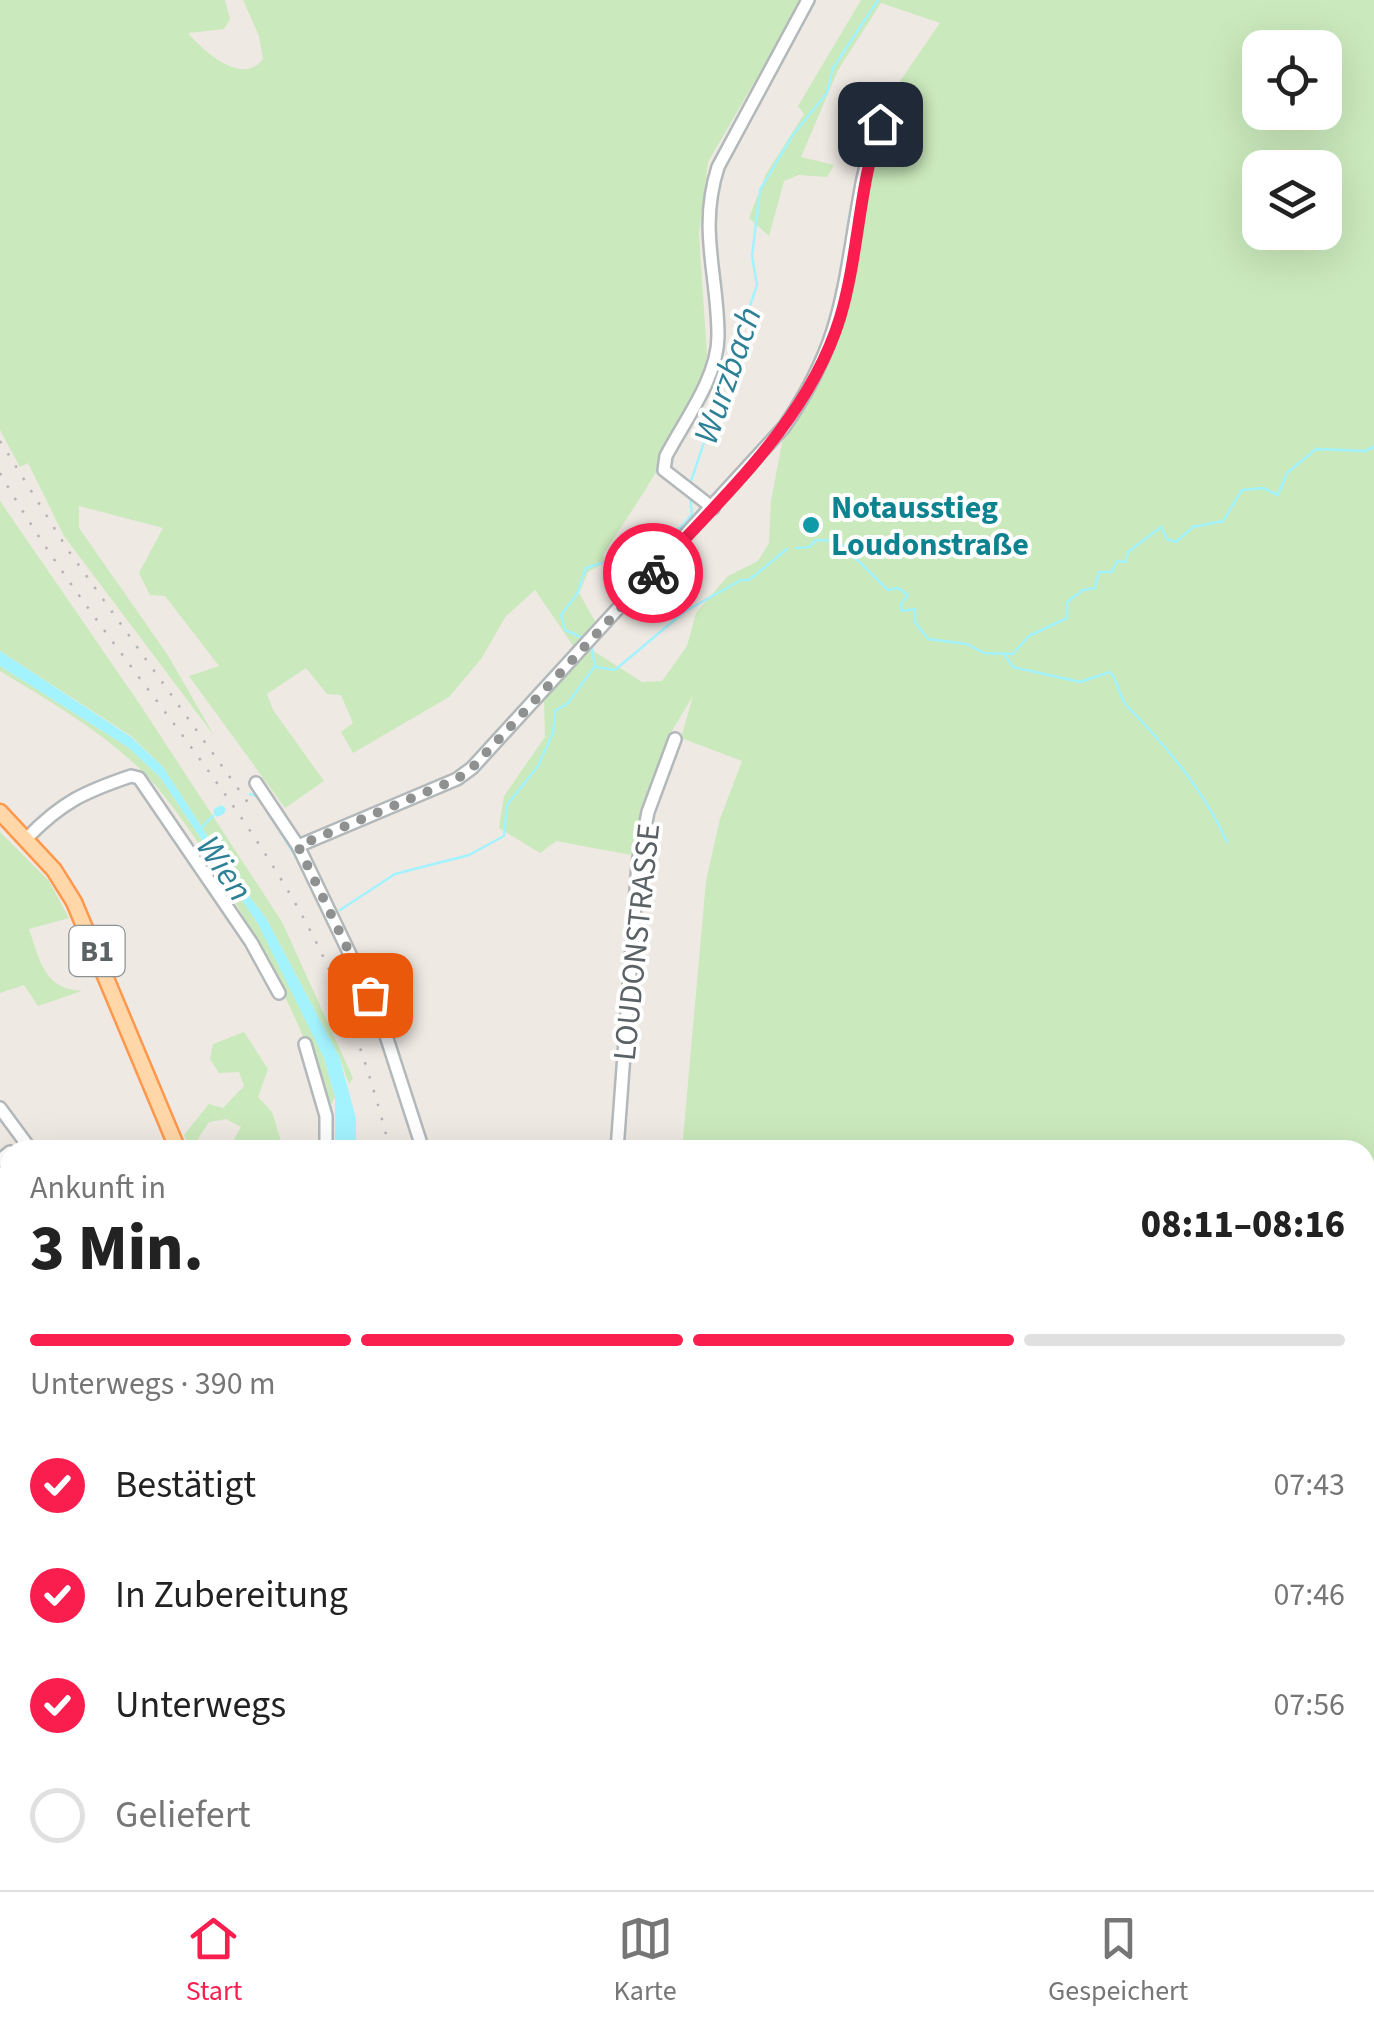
<!DOCTYPE html>
<html lang="de">
<head>
<meta charset="utf-8">
<style>
  body { margin:0; font-family:"Source Sans 3",sans-serif; background:#f6f6f6; color:#222; height:100vh; display:flex; flex-direction:column; font-size:38px; white-space:nowrap }
  * { box-sizing:border-box; margin:0 }
  p { font-size:32px; color:#767676 }
  .icon { flex:none; width:55px; height:55px; fill:none; stroke:currentColor; stroke-width:2; stroke-linecap:round; stroke-linejoin:round }
  .map { position:relative; flex:1; overflow:hidden }
  .panel { position:absolute; left:0px; top:1140px; width:1375px; height:750px; display:flex; flex-direction:column; background:#fff; border-radius:30px 30px 0 0; box-shadow:0 10px 40px #0002 }
  .panel>* { flex:none }
  .fabs { position:absolute; left:1242px; top:30px; display:grid; gap:20px }
  .fabs a { display:grid; place-items:center; width:100px; height:100px; border-radius:20px; background:#fff; box-shadow:0 10px 40px #0002; font-size:50px }
  .pin { position:absolute; display:grid; place-items:center; width:85px; height:85px; color:#fff; margin:-42px; border-radius:20px; box-shadow:0 5px 15px #0006 }
  .courier { position:absolute; display:grid; place-items:center; width:100px; height:100px; margin:-50px; border:8px solid #fa1e4f; border-radius:50%; background:#fff; color:#222; box-shadow:0 2px 12px #0007 }
  .summary em { font-style:normal; font-weight:800 }
  .summary div { display:flex; flex-direction:column-reverse }
  .summary { display:flex; align-items:center; justify-content:space-between; height:170px; padding:0 30px }
  h1 { font-size:65px; font-weight:800; line-height:75px }
  .bar { display:grid; grid-template-columns:repeat(4,1fr); gap:15px 10px; align-content:center; height:120px; padding:0 30px }
  .bar i { height:12px; border-radius:8px; background:#e0e0e0 }
  .bar .on { background:#fa1e4f }
  .bar p { grid-column:span 4 }
  ol { padding:0 30px; list-style:none }
  li { display:flex; align-items:center; gap:30px; height:110px }
  li p { margin-inline-start:auto }
  li .icon { padding:10px; border-radius:50%; background:#fa1e4f; color:#fff; stroke-width:4 }
  li:last-child { color:#767676 }
  li i { width:55px; height:55px; border:5px solid #e0e0e0; border-radius:50% }
  .tab-bar { display:flex; justify-content:space-around; align-items:center; height:140px; border-top:2px solid #e0e0e0; background:#fff; font-size:28px; color:#767676 }
  .tab-bar a { display:grid; justify-items:center; gap:5px }
  .tab-bar .on { color:#fa1e4f }
  .map>svg:first-child { display:block }
  .commercial { fill:#ffead8 }
  .green { fill:#cae9bc; fill-rule:evenodd }
  .water { fill:#a3f3ff }
  .lines { fill:none; stroke-linecap:round; stroke-linejoin:round }
  .stream { stroke:#a3f3ff; stroke-width:2.5 }
  .canal { stroke:#a3f3ff; stroke-width:9 }
  .minor-casing { stroke:#b3b8bb; stroke-width:16 }
  .major-casing { stroke:#ff974c; stroke-width:19 }
  .minor { stroke:#fff; stroke-width:11 }
  .major { stroke:#ffd7a8; stroke-width:14 }
  .rail { stroke:#b2b3b4; stroke-width:2.5; stroke-dasharray:2.5 12; stroke-linecap:butt }
  .done { stroke:#8f9191; stroke-width:10; stroke-dasharray:0 18 }
  .route { stroke:#fa1e4f; stroke-width:12 }
  .culture-dot { fill:#0f9aa8; stroke:#fff; stroke-width:4 }
  .labels { text-anchor:middle; stroke-width:8; stroke-linejoin:round; paint-order:stroke }
  .shield { fill:#fff; stroke:#8c9193; stroke-width:2.5 }
  .shield-label { font-size:30px; font-weight:bold; fill:#5b6265 }
  .culture-label { font-size:32px; font-weight:bold; fill:#0d838f; stroke:#fff; text-anchor:start }
  .street-label { font-size:32px; fill:#5b6265; stroke:#fff }
  .water-label { font-size:35px; font-style:italic; fill:#2d8096; stroke:#fff }
</style>
</head>
<body>
<div class="map">
<svg width="1374" height="1890" viewBox="0 0 1374 1890">
  <rect width="100%" height="100%" fill="#efe9e3"/>
  <path class="commercial" d="M0 1437 10 1438V1880H72L68 1890H0Z"/>
  <g class="green">
    <path d="M0 0H225L230 19 224 29 188 33C203 51 243 87 263 59L259 36 243 0H802L708 162 699 234 707 356C695 423 639 498 603 555L604 563 588 572 579 593 596 623 574 647 535 590 506 616 481 659 449 697 353 753 341 732 353 723 341 695 327 694 306 668 267 694 273 710 324 781 285 808 189 676 219 666 165 596 150 595 139 573 163 528 79 506V528L167 654 215 737 64 536 28 463 20 467 0 430Z"/>
    <path d="M861 0H1374V1718L1365 1729V1150H682L706 881 720 819 742 761 681 738 693 696 670 734 631 855 556 841 540 853 499 828 504 796 545 737 544 698 589 648 642 682 662 681 687 646 696 613 728 576 758 561 769 543 771 501 782 443 827 368 850 284 862 180 891 94 940 23 881 3 838 70 801 157 834 165 827 177 799 175 784 181 769 236 749 218 766 174 804 114 798 106ZM1260 48H1325V112H1260ZM1260 168H1325V232H1260Z"/>
    <path d="M0 501 141 706 282 922 353 1078 349 1084 339 1056 266 918 230 871 163 767 131 736 0 651Z"/>
    <path d="M0 666 129 748 160 777 258 924 283 970 324 1058 335 1097 329 1109C307 1021 203 828 137 766 96 728 48 700 0 671Z"/>
    <path d="M0 832 49 881 69 918 29 929C40 961 44 989 82 991L38 1006 24 985 0 993Z"/>
    <path d="M244 1032 268 1069 258 1097 272 1112 282 1144 275 1150H228L241 1127 226 1119 209 1122 198 1139 201 1150H190L184 1135 209 1104 223 1108 244 1086 239 1072 219 1073 210 1059 213 1044Z"/>
    <path d="M105 1880H153L149 1890H101Z"/>
    <path d="M622 1880H1204L1198 1890H634Z"/>
  </g>
  <path class="water" d="M0 651 131 737 163 767 230 871 266 918 339 1056 356 1118V1150H335V1097L324 1058 258 924 160 777 129 748 0 666Z"/>
  <g class="lines">
    <g class="stream">
      <path d="M690 484 757 285 752 256 760 190 792 136 827 93 833 68 878 0"/>
      <path d="M796 548 809 547 816 540 838 541 888 590 898 588 908 595 901 604 902 611 915 609V622L928 639 967 644 984 653 1013 654 1029 636 1067 618V602L1083 590 1095 588 1099 572H1112L1117 561 1126 562 1128 552 1161 527 1167 539 1176 542 1193 527 1223 521 1242 490 1263 488 1278 495 1287 473 1316 449 1365 451 1374 447"/>
      <path d="M581 637 565 630 561 615 577 594 586 568 612 560 634 540C665 534 669 544 692 514L690 497"/>
      <path d="M1004 654 1013 667 1080 682 1110 672C1119 682 1118 696 1127 706 1166 746 1204 790 1227 842"/>
      <path d="M596 667 615 670 684 612 741 580H749L787 549"/>
      <path d="M250 794 259 797"/>
      <path d="M263 804 301 865"/>
      <path d="M200 829 213 816"/>
      <path d="M340 910 395 874 469 855 504 836 507 805 538 766 553 733 555 711 568 703 595 666 591 643"/>
      <path d="M1365 1502 1374 1504"/>
      <path d="M1365 1514 1374 1508"/>
      <path d="M888 1880 889 1890"/>
      <path d="M1168 1886 1175 1880"/>
      <path d="M864 1890 875 1880"/>
    </g>
    <path class="canal" d="M218 812 221 810"/>
    <defs>
      <g id="minor">
        <path d="M713 508 664 470 666 456C685 420 718 377 718 336 718 274 698 230 718 167L808 0"/>
        <path d="M256 783 298 846"/>
        <path d="M27 838C62 802 84 792 131 776L139 778 251 942 279 993"/>
        <path d="M305 1044 326 1116V1150"/>
        <path d="M0 1108 31 1150"/>
        <path d="M423 1150 380 1017 298 846 457 779 472 768 784 427C844 340 843 287 861 189 866 156 881 125 889 92"/>
        <path d="M617 1150 638 863 648 812 675 739"/>
        <path d="M0 1160 10 1152"/>
        <path d="M0 1191 10 1203"/>
        <path d="M0 1236H10"/>
        <path d="M527 1880 530 1890"/>
        <path d="M587 1880 591 1890"/>
        <path d="M385 1890 386 1880"/>
        <path d="M429 1890 431 1880"/>
        <path d="M640 1890 648 1880"/>
      </g>
      <g id="major">
        <path d="M0 812 54 870 74 902 178 1150"/>
        <path d="M89 1890 93 1880"/>
        <path d="M268 1890 272 1880"/>
      </g>
    </defs>
    <use href="#minor" class="minor-casing"/>
    <use href="#major" class="major-casing"/>
    <use href="#minor" class="minor"/>
    <use href="#major" class="major"/>
    <g class="rail">
      <path d="M0 441 68 550 249 804"/>
      <path d="M0 473C87 626 211 755 298 908 341 984 369 1066 390 1150"/>
      <path d="M360 1890 362 1880"/>
    </g>
  </g>
  <g class="lines">
    <path class="done" d="M370 995 298 846 457 779 472 768 653 573"/>
    <path class="route" d="M653 573C723 496 808 421 840 318 859 254 858 191 880 124"/>
  </g>
  <circle class="culture-dot" cx="811" cy="525" r="10"/>
  <g class="labels">
    <rect class="shield" x="69.5" y="926" width="55" height="50" rx="8"/>
    <g class="shield-label">
      <text x="97" y="961">B1</text>
    </g>
    <g class="culture-label">
      <text x="831" y="518">Notausstieg<tspan x="831" dy="37">Loudonstraße</tspan></text>
    </g>
    <g class="street-label">
      <text transform="translate(636 942) rotate(-84)" y="11">LOUDONSTRASSE</text>
    </g>
    <g class="water-label">
      <text transform="translate(727 375) rotate(-71)" y="12">Wurzbach</text>
      <text transform="translate(225 868) rotate(56)" y="12">Wien</text>
    </g>
  </g>
</svg>
<div class="fabs">
<a><svg class="icon" aria-label="locate" viewBox="0 0 24 24"><circle cx="12" cy="12" r="6"/><path d="M12 2v4M12 18v4M2 12h4M18 12h4"/></svg></a>
<a><svg class="icon" aria-label="layers" viewBox="0 0 24 24"><path d="M12 4l9 5-9 5-9-5zM3 14l9 5 9-5"/></svg></a>
</div>
<div class="pin" style="left:370px;top:995px;background:#ea580c"><svg class="icon" aria-label="bag" viewBox="0 0 24 24"><path d="M5 8h14l-1 12H6zM9 8a3 3 0 0 1 6 0"/></svg></div>
<div class="pin" style="left:880px;top:124px;background:#1f2937"><svg class="icon" aria-label="home" viewBox="0 0 24 24"><path d="M3 11l9-7 9 7M6 9v11h12V9"/></svg></div>
<div class="courier" style="left:653px;top:573px"><svg class="icon" aria-label="bike" viewBox="0 0 24 24"><circle cx="6" cy="16" r="4"/><circle cx="18" cy="16" r="4"/><path d="M6 16l4-8h5l3 8M10 8l3 8H6M13 5h3"/></svg></div>
<section class="panel">
<div class="summary"><div><h1>3 Min.</h1><p>Ankunft in</p></div><em>08:11–08:16</em></div>
<div class="bar"><i class="on"></i><i class="on"></i><i class="on"></i><i></i><p>Unterwegs · 390 m</p></div>
<ol>
<li><svg class="icon" aria-label="check" viewBox="0 0 24 24"><path d="M5 12l5 5 9-10"/></svg>Bestätigt<p>07:43</p></li>
<li><svg class="icon" aria-label="check" viewBox="0 0 24 24"><path d="M5 12l5 5 9-10"/></svg>In Zubereitung<p>07:46</p></li>
<li><svg class="icon" aria-label="check" viewBox="0 0 24 24"><path d="M5 12l5 5 9-10"/></svg>Unterwegs<p>07:56</p></li>
<li><i></i>Geliefert</li>
</ol>
</section>
</div>
<nav class="tab-bar">
<a class="on"><svg class="icon" aria-label="home" viewBox="0 0 24 24"><path d="M3 11l9-7 9 7M6 9v11h12V9"/></svg>Start</a>
<a><svg class="icon" aria-label="map" viewBox="0 0 24 24"><path d="M3 6l6-2 6 2 6-2v14l-6 2-6-2-6 2zM9 4v14M15 6v14"/></svg>Karte</a>
<a><svg class="icon" aria-label="saved" viewBox="0 0 24 24"><path d="M7 4h10v16l-5-4-5 4z"/></svg>Gespeichert</a>
</nav>
</body>
</html>
